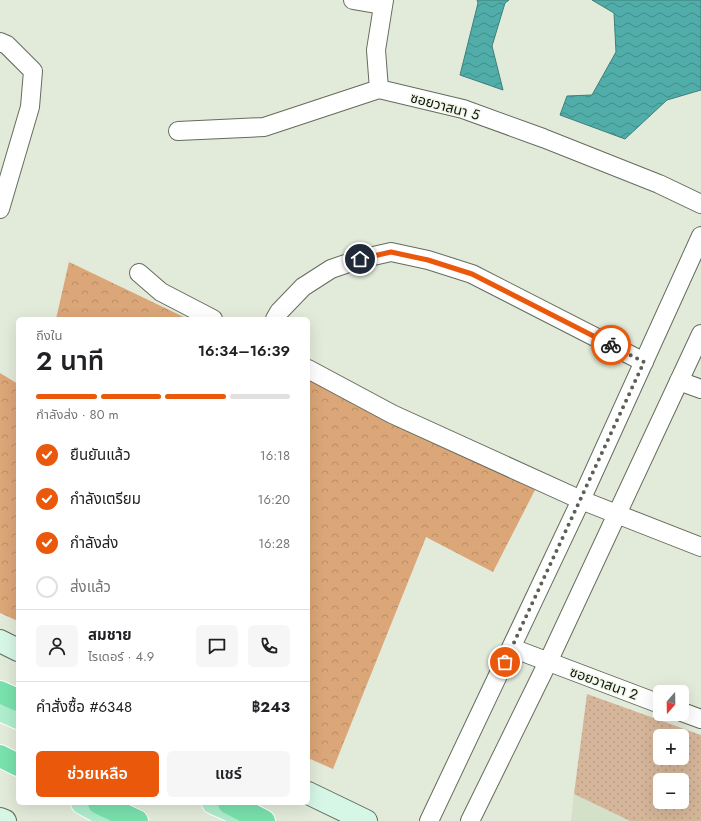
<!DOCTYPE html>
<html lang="th">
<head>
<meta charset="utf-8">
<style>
  body { margin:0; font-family:Jost,"Noto Sans Thai",sans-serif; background:#f6f6f6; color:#202124; height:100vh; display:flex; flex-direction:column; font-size:15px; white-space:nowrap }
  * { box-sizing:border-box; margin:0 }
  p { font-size:13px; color:#757577 }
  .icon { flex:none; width:22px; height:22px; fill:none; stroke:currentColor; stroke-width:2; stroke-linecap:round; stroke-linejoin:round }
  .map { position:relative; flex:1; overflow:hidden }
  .sheet { position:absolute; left:16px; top:317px; width:294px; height:488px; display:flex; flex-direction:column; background:#fff; border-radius:6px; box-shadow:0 4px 16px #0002 }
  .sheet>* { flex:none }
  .needle { width:26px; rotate:200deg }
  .controls { position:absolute; left:653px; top:685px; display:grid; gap:8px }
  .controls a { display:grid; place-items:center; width:36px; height:36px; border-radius:6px; background:#fff; box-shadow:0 4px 16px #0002; font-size:20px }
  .pin { position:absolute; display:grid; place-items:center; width:34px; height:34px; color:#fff; margin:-17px; border:2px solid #fff; border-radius:50%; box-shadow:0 1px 4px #0007 }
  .courier { position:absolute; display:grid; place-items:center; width:40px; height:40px; margin:-20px; border:3px solid #ea580c; border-radius:50%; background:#fff; color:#222; box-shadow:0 1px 5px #0007 }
  .head em { font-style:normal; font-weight:600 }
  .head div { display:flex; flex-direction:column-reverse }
  .head { display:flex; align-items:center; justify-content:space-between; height:68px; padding:0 20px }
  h1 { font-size:26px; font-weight:600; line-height:30px }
  .bar { display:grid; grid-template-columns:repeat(4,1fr); gap:6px 4px; align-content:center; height:48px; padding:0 20px }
  .bar i { height:5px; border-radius:3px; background:#e0e0e0 }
  .bar .current { background:#ea580c }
  .bar p { grid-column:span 4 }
  .line { display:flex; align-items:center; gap:10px; padding:0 20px; border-top:1px solid #e0e0e0 }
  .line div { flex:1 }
  .round { display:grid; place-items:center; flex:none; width:42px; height:42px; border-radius:6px; background:#f6f6f6 }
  ol { padding:0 20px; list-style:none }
  li { display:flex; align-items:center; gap:12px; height:44px }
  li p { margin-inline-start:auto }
  li .icon { padding:4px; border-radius:50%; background:#ea580c; color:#fff; stroke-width:4 }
  li:last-child { color:#757577 }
  li i { width:22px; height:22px; border:2px solid #e0e0e0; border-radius:50% }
  .primary-button { display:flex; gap:8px; margin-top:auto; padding:8px 20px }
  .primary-button a { flex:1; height:46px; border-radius:6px; background:#ea580c; color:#fff; font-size:16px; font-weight:600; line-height:46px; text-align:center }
  .primary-button a+a { background:#f6f6f6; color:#202124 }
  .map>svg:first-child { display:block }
  .built { fill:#d4e0c8 }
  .grass { fill:url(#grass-dots); fill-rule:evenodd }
  .forest { fill:url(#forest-crowns) }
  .water { fill:url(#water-waves); stroke:#3e807b }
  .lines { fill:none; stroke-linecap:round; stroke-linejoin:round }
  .street-casing { stroke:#656c5d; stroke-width:20 }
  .secondary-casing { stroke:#656c5d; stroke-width:24 }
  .primary-casing { stroke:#fff; stroke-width:24 }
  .highway-casing { stroke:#fff; stroke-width:24 }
  .street { stroke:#fff; stroke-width:18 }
  .secondary { stroke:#d6f6e6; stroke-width:22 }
  .primary { stroke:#aeedcd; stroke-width:22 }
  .highway { stroke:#78e1ac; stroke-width:22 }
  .done { stroke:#5b6056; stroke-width:4; stroke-dasharray:0 7.2 }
  .route { stroke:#ea580c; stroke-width:5 }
  .labels { text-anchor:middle; stroke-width:3; stroke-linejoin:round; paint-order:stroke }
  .street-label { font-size:14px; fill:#131610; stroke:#eff7e6 }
</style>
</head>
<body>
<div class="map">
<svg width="701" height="821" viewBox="0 0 701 821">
  <defs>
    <pattern id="grass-dots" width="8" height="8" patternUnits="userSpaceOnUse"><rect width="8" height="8" fill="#d6b69a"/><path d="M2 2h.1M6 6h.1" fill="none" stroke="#b79c84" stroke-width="1.8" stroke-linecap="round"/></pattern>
    <pattern id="forest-crowns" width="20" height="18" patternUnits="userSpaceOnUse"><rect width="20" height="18" fill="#dba678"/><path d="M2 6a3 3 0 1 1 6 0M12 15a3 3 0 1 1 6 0" fill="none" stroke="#bb8e67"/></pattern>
    <pattern id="water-waves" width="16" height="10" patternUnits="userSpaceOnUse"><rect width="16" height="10" fill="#51ada9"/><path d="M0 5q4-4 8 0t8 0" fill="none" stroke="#428c88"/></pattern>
  </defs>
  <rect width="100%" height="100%" fill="#e2ead9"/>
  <path class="built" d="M574 794 630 821H571Z"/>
  <path class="grass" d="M587 694 701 735V821H630L574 794ZM660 736H682V758H660ZM660 780H682V802H660Z"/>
  <g class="forest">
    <path d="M69 262 188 319H56Z"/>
    <path d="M0 373 18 384V621L0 613Z"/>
    <path d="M308 377 536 488 493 572 426 537 333 769 308 758Z"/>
  </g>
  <g class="water">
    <path d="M477 0H509L505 3 492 46 503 90 460 75 478 3Z"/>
    <path d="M592 0H701V90L667 100 625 139 560 115 567 96 592 95 616 52 614 13Z"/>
  </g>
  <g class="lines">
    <defs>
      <g id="street">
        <path d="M353 0 382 5"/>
        <path d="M0 42 7 45 33 71 30 107 0 209"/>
        <path d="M379 89 376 50 384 0"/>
        <path d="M178 131 264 127 379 89 463 109 543 138 659 184 701 204"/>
        <path d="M139 273 161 292 213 319"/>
        <path d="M275 319 279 312 303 287 331 269 360 259 391 252 428 260 472 274 644 362"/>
        <path d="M308 369 392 414 581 500 701 547"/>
        <path d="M679 381 701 389"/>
        <path d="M512 648 660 704"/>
        <path d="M682 712 701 719"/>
        <path d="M429 821 581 500 701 236"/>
        <path d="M470 821 548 662 701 334"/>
      </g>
      <g id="secondary">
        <path d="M0 641 18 650"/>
        <path d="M308 793 366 821"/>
        <path d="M0 819 5 821"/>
      </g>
      <g id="primary">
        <path d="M0 710 18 718"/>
        <path d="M82 803 115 821"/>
        <path d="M213 803 247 818"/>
      </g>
      <g id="highway">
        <path d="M0 692 18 700"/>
        <path d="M0 756 18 765"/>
        <path d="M99 803 137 821"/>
        <path d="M229 803 264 821"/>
      </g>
    </defs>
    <use href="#street" class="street-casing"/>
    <use href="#secondary" class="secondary-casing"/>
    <use href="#primary" class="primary-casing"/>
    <use href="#highway" class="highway-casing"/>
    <use href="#street" class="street"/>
    <use href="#secondary" class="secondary"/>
    <use href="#primary" class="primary"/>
    <use href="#highway" class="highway"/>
  </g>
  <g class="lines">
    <path class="done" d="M505 662 644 362 611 345"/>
    <path class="route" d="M360 259 391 252 428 260 472 274 611 345"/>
  </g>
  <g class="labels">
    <g class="street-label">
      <text transform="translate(445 106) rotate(15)" y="5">ซอยวาสนา 5</text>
      <text transform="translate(604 683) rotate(20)" y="5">ซอยวาสนา 2</text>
    </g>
  </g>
</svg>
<div class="controls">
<a><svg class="needle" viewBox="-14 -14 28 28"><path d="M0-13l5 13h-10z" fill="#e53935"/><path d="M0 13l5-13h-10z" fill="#757577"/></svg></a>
<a>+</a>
<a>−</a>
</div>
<div class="pin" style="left:505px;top:662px;background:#ea580c"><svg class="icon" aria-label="bag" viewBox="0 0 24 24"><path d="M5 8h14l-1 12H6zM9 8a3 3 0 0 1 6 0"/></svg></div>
<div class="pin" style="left:360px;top:259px;background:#1f2937"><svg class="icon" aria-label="home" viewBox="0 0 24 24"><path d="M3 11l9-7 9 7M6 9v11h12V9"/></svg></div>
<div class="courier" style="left:611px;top:345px"><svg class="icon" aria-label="bike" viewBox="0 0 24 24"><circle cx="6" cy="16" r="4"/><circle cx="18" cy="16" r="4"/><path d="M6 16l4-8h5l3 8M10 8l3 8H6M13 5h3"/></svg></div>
<section class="sheet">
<div class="head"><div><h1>2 นาที</h1><p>ถึงใน</p></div><em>16:34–16:39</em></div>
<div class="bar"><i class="current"></i><i class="current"></i><i class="current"></i><i></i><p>กำลังส่ง · 80 m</p></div>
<ol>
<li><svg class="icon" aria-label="check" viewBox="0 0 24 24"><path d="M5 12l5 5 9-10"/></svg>ยืนยันแล้ว<p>16:18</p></li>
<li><svg class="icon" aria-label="check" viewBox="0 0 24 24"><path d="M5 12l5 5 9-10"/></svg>กำลังเตรียม<p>16:20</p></li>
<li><svg class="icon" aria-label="check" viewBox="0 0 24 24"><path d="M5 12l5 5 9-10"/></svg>กำลังส่ง<p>16:28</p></li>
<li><i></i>ส่งแล้ว</li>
</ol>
<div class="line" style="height:72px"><a class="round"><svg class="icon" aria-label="person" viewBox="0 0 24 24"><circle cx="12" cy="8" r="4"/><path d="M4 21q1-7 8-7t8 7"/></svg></a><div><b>สมชาย</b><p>ไรเดอร์ · 4.9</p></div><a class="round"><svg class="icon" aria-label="chat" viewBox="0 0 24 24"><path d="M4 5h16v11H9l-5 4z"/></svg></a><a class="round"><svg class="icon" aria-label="phone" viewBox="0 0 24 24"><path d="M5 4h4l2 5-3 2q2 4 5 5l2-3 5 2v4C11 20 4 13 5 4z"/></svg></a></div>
<div class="line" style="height:52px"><div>คำสั่งซื้อ #6348</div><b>฿243</b></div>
<div class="primary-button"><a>ช่วยเหลือ</a><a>แชร์</a></div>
</section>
</div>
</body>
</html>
